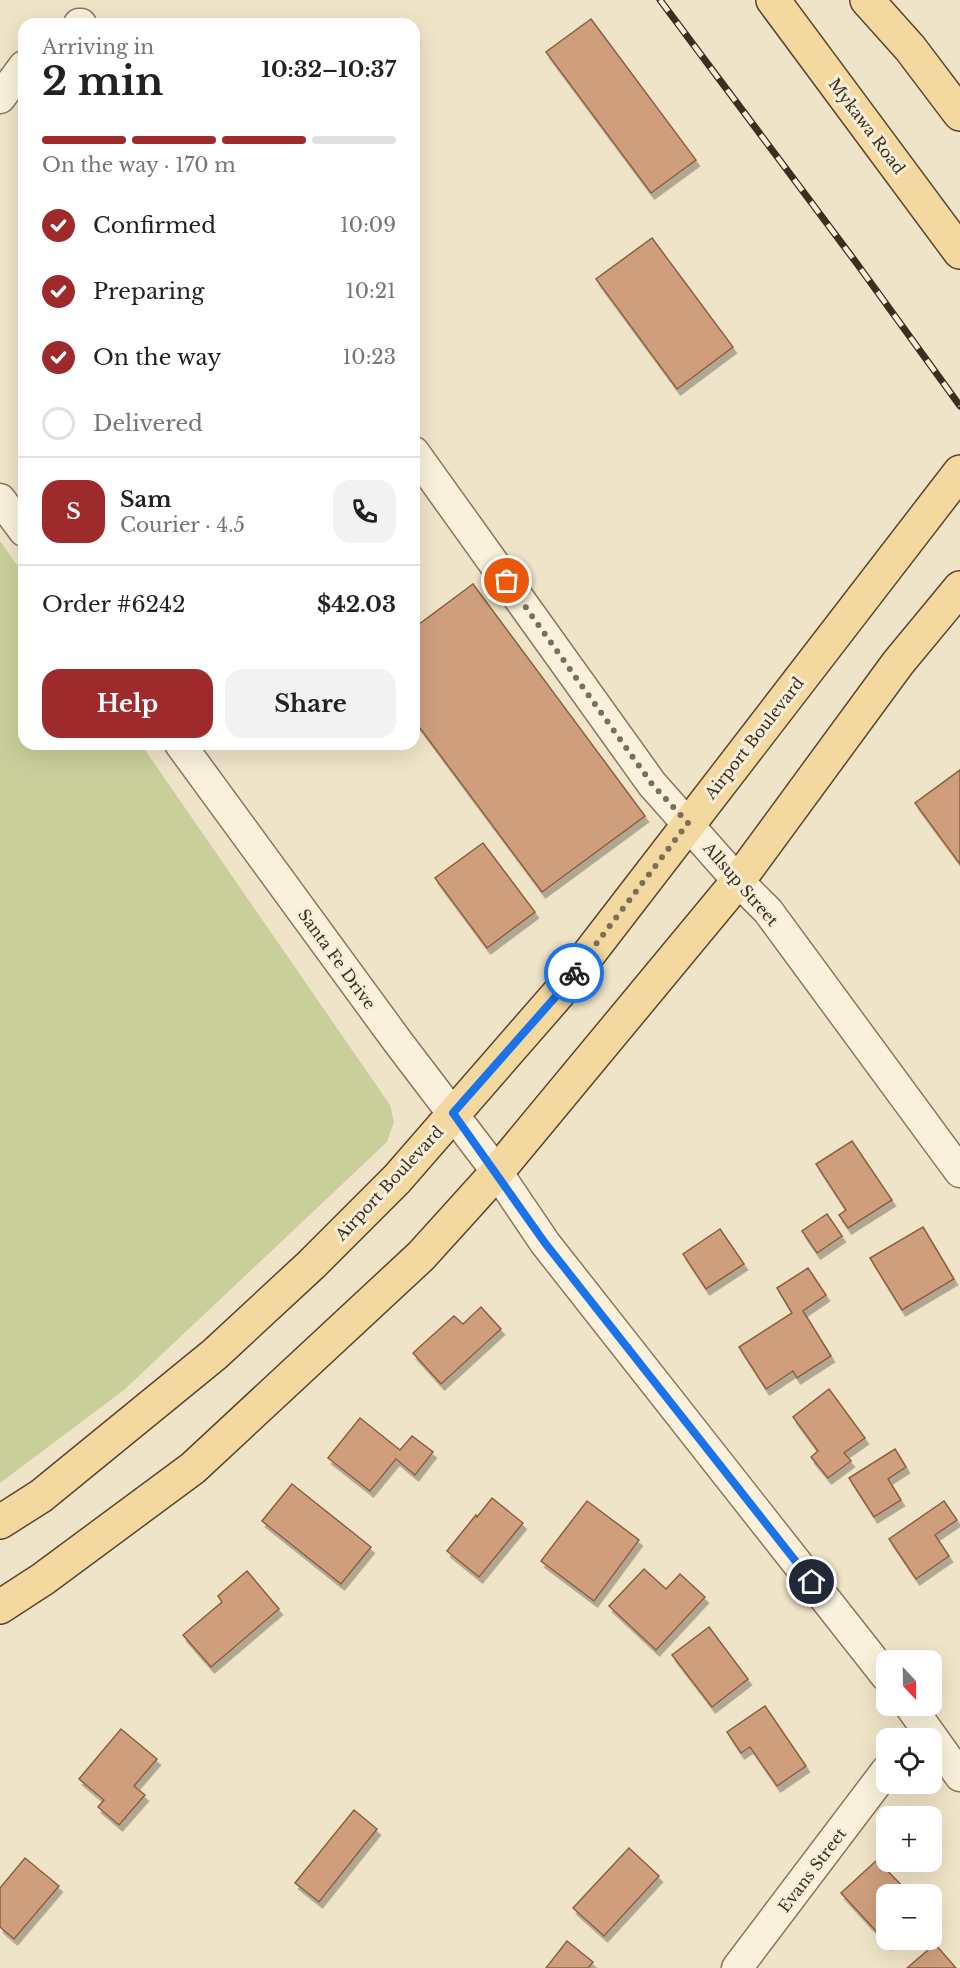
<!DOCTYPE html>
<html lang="en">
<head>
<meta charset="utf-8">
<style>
  body { margin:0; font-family:"Libre Baskerville",serif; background:#f2f2f2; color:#222; height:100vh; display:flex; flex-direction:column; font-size:22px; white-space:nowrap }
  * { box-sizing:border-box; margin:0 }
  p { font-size:20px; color:#767676 }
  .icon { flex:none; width:33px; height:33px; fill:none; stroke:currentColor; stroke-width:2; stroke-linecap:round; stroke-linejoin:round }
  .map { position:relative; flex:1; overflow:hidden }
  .side { position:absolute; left:18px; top:18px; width:402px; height:732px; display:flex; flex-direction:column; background:#fff; border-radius:18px; box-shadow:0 6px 24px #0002 }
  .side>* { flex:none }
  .needle { width:39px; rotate:158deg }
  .controls { position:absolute; left:876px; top:1650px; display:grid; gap:12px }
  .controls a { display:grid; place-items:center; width:66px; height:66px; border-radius:12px; background:#fff; box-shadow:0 6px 24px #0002; font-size:30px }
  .pin { position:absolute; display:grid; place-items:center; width:51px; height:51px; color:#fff; margin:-26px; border:3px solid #fff; border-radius:50%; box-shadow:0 2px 6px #0007 }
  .courier { position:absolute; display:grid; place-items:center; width:60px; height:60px; margin:-30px; border:4px solid #1a73e8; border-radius:50%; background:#fff; color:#222; box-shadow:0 2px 8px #0007 }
  .overview em { font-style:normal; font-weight:700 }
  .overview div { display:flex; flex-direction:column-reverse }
  .overview { display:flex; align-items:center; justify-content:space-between; height:102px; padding:0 24px }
  h1 { font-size:39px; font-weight:700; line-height:45px }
  .bar { display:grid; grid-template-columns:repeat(4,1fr); gap:9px 6px; align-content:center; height:72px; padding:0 24px }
  .bar i { height:8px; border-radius:4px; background:#e0e0e0 }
  .bar .current { background:#9e2a2b }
  .bar p { grid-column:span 4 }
  .line { display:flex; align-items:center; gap:15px; padding:0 24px; border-top:2px solid #e0e0e0 }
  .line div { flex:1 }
  .round { display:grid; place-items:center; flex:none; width:63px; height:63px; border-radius:18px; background:#f2f2f2 }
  ol { padding:0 24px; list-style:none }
  li { display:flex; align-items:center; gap:18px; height:66px }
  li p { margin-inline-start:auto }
  li .icon { padding:6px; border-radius:50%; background:#9e2a2b; color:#fff; stroke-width:4 }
  li:last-child { color:#767676 }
  li i { width:33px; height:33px; border:3px solid #e0e0e0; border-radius:50% }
  .action { display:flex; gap:12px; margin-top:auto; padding:12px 24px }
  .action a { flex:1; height:69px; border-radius:18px; background:#9e2a2b; color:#fff; font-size:24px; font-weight:700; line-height:69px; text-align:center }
  .action a+a { background:#f2f2f2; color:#222 }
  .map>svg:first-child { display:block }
  .green { fill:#c9cf9b }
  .building { fill:#cf9f7d; stroke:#8d5f41; stroke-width:1.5; filter:url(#shadow) }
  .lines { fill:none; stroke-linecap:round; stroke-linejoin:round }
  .minor-casing { stroke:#8d765c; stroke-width:33 }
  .major-casing { stroke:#5b4430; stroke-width:36 }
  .minor { stroke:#faf1dc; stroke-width:30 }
  .major { stroke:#f3d9a0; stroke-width:33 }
  .rail-casing { stroke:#3d2e20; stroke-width:7 }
  .rail { stroke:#f7eed8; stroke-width:4.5; stroke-dasharray:14; stroke-linecap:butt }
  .done { stroke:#7c6e5b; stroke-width:6; stroke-dasharray:0 10.8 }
  .route { stroke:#1a73e8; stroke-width:8 }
  .labels { text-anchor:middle; stroke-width:6; stroke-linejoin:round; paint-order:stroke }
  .street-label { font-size:16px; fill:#3d2e20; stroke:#f7eed8 }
</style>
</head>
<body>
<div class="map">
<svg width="960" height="1968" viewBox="0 0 960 1968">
  <defs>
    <filter id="shadow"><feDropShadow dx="3.5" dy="6" stdDeviation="0" flood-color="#0004"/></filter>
  </defs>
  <rect width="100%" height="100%" fill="#f0e4c8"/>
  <path class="green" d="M0 541 24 575V744H141L390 1105 394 1122 387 1142 124 1390 0 1483Z"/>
  <g class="building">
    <path d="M591 19 696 160 651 193 546 52Z"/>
    <path d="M652 238 733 347 677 389 596 279Z"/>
    <path d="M473 584 645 816 542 892 414 720V628Z"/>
    <path d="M960 770V864L915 803Z"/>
    <path d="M483 843 535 912 487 948 435 878Z"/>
    <path d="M852 1141 892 1200 848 1228 839 1215 846 1210 816 1164Z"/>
    <path d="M827 1214 842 1236 817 1253 802 1231Z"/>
    <path d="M923 1227 954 1279 902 1310 870 1258Z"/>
    <path d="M720 1229 744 1264 706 1289 683 1254Z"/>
    <path d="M808 1268 826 1295 803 1311 831 1356 797 1378 793 1371 766 1389 739 1347 792 1313 777 1288Z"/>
    <path d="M481 1307 501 1329 441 1384 413 1353 454 1316 463 1324Z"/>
    <path d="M829 1389 865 1438 844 1453 851 1461 828 1478 811 1457 818 1451 793 1417Z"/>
    <path d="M360 1418 400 1450 412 1436 433 1452 415 1475 396 1459 370 1491 328 1458Z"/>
    <path d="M895 1449 906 1467 888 1479 901 1500 874 1517 849 1478Z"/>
    <path d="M292 1484 371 1547 341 1584 262 1521Z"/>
    <path d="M492 1498 523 1523 479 1577 447 1551 476 1515 477 1517Z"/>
    <path d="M587 1501 639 1540 594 1601 541 1561Z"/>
    <path d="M944 1501 957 1520 935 1535 949 1556 916 1579 889 1539Z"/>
    <path d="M644 1569 666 1589 680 1574 705 1597 656 1650 609 1606Z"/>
    <path d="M247 1571 279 1609 211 1667 183 1635 222 1602 218 1596Z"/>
    <path d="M709 1627 748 1679 712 1707 672 1655Z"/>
    <path d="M765 1706 806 1766 777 1786 750 1747 741 1753 727 1732Z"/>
    <path d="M121 1729 157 1759 134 1786 145 1795 119 1825 98 1807 104 1800 79 1779Z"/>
    <path d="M354 1810 377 1829 319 1902 295 1883Z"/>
    <path d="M629 1848 659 1876 604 1936 573 1908Z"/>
    <path d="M25 1858 59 1886 14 1939 0 1927V1888Z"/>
    <path d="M877 1860 910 1894H886V1940H893L888 1944 841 1893Z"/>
    <path d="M567 1941 593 1962 588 1968H546Z"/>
    <path d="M935 1944 956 1968H907Z"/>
  </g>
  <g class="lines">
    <defs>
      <g id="minor">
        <path d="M79 24H81"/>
        <path d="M0 98 24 66"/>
        <path d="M414 452 652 784 738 881 768 911 960 1172"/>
        <path d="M0 499 24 531"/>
        <path d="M180 744 398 1042 497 1172 545 1243 886 1676"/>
        <path d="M910 1706 960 1776"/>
        <path d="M737 1968 886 1771"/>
      </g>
      <g id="major">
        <path d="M773 0 960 252"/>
        <path d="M867 0 910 48 960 114"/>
        <path d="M0 1522 41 1496 215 1354 312 1264 397 1179 558 994 960 472"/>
        <path d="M0 1607 43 1579 193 1468 421 1256 497 1172 738 881 898 663 960 588"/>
      </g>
    </defs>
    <use href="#minor" class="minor-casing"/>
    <use href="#major" class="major-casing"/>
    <use href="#minor" class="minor"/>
    <use href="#major" class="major"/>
    <defs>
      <path id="rail" d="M660 0 855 261 960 406"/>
    </defs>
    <use href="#rail" class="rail-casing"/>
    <use href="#rail" class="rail"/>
  </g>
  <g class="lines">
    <path class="done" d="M507 581 652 784 688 823 574 973"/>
    <path class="route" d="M574 973 558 994 453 1113 545 1243 812 1582"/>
  </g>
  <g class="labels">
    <g class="street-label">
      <text transform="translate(867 126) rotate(53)" y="6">Mykawa Road</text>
      <text transform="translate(754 738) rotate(-52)" y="6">Airport Boulevard</text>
      <text transform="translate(741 884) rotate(49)" y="6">Allsup Street</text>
      <text transform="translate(337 959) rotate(54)" y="6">Santa Fe Drive</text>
      <text transform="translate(389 1183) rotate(-47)" y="6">Airport Boulevard</text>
      <text transform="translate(812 1870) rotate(-53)" y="6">Evans Street</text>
    </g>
  </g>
</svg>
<div class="controls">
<a><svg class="needle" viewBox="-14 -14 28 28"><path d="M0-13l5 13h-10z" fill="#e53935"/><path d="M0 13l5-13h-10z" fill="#767676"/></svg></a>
<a><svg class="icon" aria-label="locate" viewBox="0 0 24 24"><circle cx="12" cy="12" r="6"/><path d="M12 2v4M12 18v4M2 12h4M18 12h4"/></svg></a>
<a>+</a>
<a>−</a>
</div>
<div class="pin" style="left:507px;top:581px;background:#ea580c"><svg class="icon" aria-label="bag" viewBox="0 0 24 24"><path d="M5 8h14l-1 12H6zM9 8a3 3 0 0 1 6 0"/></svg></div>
<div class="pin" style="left:812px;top:1582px;background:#1f2937"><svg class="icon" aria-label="home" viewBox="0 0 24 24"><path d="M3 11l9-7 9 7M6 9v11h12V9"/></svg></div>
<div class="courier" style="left:574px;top:973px"><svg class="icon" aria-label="bike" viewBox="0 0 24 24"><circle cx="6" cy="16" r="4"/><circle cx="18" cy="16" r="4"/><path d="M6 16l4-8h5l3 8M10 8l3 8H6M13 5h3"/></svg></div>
<section class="side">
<div class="overview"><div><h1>2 min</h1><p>Arriving in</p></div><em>10:32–10:37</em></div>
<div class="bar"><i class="current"></i><i class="current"></i><i class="current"></i><i></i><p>On the way · 170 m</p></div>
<ol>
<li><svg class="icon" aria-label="check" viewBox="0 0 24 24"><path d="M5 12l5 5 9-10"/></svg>Confirmed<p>10:09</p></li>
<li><svg class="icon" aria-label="check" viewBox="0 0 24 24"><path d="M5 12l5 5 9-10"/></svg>Preparing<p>10:21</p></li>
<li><svg class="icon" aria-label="check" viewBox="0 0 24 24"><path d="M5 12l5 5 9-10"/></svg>On the way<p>10:23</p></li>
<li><i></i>Delivered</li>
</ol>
<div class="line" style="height:108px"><b class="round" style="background:#9e2a2b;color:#fff">S</b><div><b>Sam</b><p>Courier · 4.5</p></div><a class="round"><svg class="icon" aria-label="phone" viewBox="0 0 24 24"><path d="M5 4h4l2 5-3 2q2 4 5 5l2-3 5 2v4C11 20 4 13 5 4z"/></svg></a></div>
<div class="line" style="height:78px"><div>Order #6242</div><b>$42.03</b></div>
<div class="action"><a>Help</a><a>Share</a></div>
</section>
</div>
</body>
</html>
